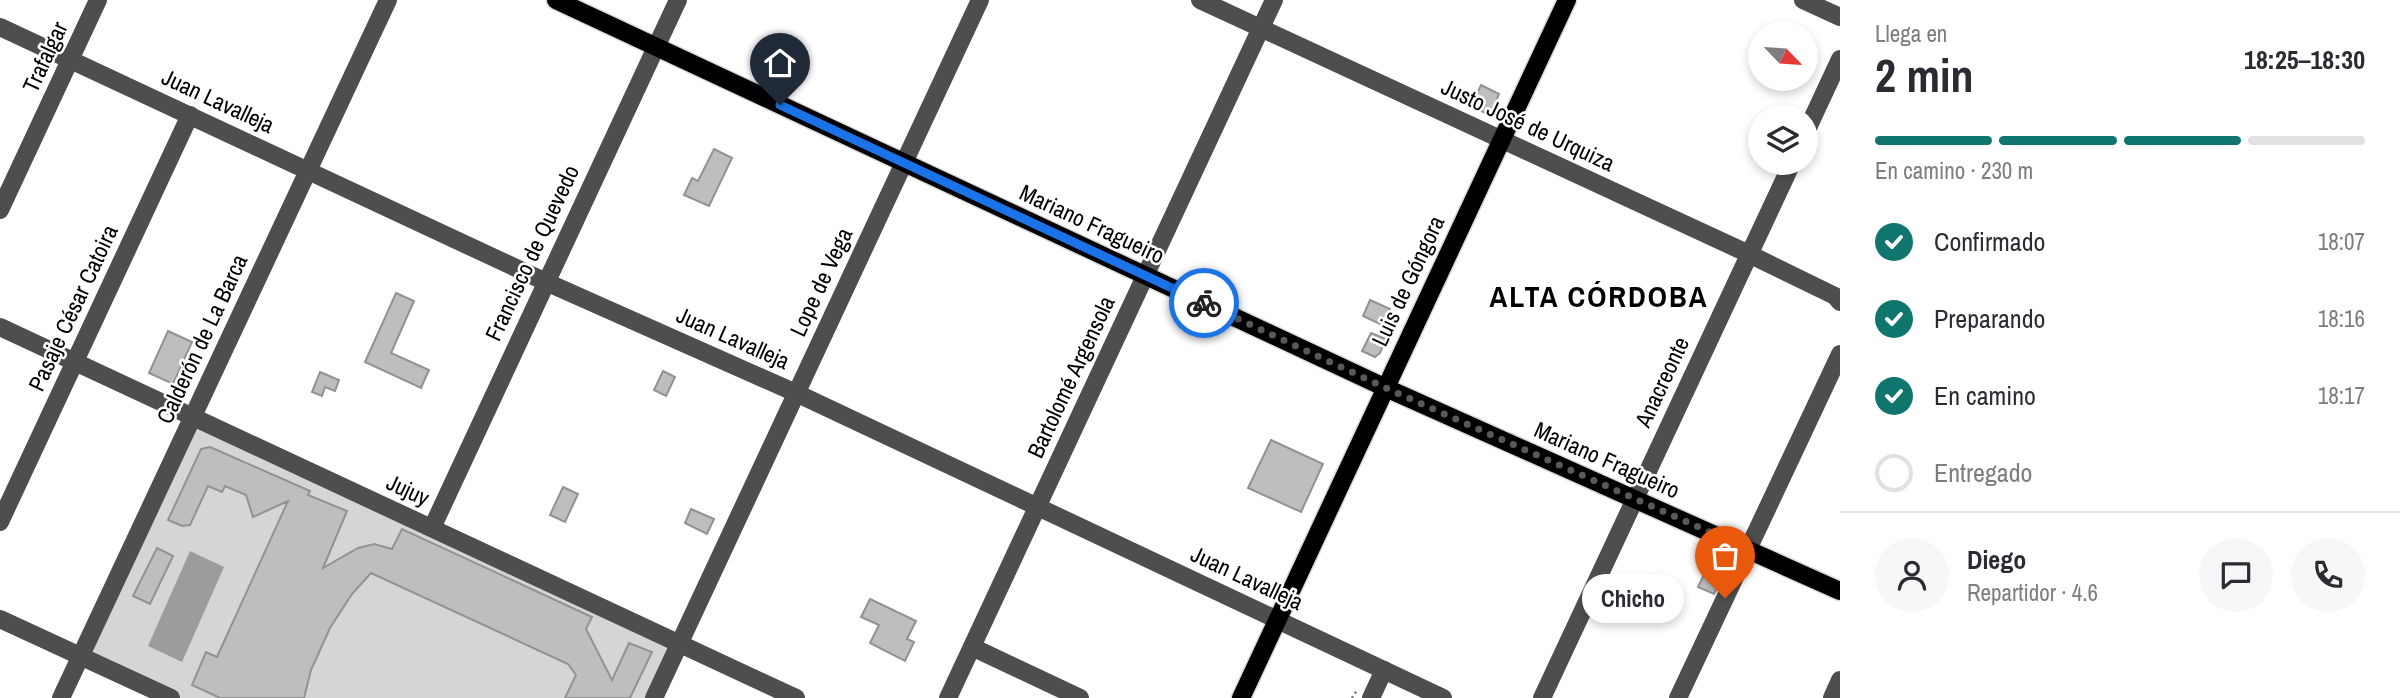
<!DOCTYPE html>
<html lang="es">
<head>
<meta charset="utf-8">
<style>
  body { margin:0; font-family:"Archivo Narrow",sans-serif; background:#f7f7f7; color:#2b2b33; height:100vh; display:flex; flex-direction:column; font-size:26px; white-space:nowrap }
  * { box-sizing:border-box; margin:0 }
  p { font-size:23px; color:#7c7c81 }
  .icon { flex:none; width:38px; height:38px; fill:none; stroke:currentColor; stroke-width:2; stroke-linecap:round; stroke-linejoin:round }
  .map { position:relative; flex:1; overflow:hidden }
  .details { display:flex; flex-direction:column; background:#fff; width:560px }
  .details>* { flex:none }
  .needle { width:46px; rotate:115deg }
  .tools { position:absolute; left:1748px; top:21px; display:grid; gap:14px }
  .tools a { display:grid; place-items:center; width:70px; height:70px; border-radius:50%; background:#fff; box-shadow:0 4px 10px #0003; font-size:35px }
  .pin { position:absolute; display:grid; place-items:center; width:60px; height:60px; color:#fff; margin:-72px -30px; border-radius:50% 50% 50% 0; rotate:-45deg; box-shadow:0 0 7px #0007 }
  .pin .icon { rotate:45deg }
  .courier { position:absolute; display:grid; place-items:center; width:70px; height:70px; margin:-35px; border:5px solid #1a73e8; border-radius:50%; background:#fff; color:#222; box-shadow:0 2px 9px #0007 }
  .bubble { position:absolute; height:49px; border-radius:24px; background:#fff; box-shadow:0 4px 10px #0003; font-size:23px; font-weight:800; line-height:49px; text-align:center }
  .headline em { font-style:normal; font-weight:800 }
  .headline div { display:flex; flex-direction:column-reverse }
  .headline { display:flex; align-items:center; justify-content:space-between; height:119px; padding:0 35px }
  h1 { font-size:46px; font-weight:800; line-height:52px }
  .bar { display:grid; grid-template-columns:repeat(4,1fr); gap:10px 7px; align-content:center; height:84px; padding:0 35px }
  .bar i { height:9px; border-radius:5px; background:#e1e1e2 }
  .bar .current { background:#0f766e }
  .bar p { grid-column:span 4 }
  .line { display:flex; align-items:center; gap:18px; padding:0 35px; border-top:2px solid #e1e1e2 }
  .line div { flex:1 }
  .round { display:grid; place-items:center; flex:none; width:74px; height:74px; border-radius:37px; background:#f7f7f7 }
  ol { padding:0 35px; list-style:none }
  li { display:flex; align-items:center; gap:21px; height:77px }
  li p { margin-inline-start:auto }
  li .icon { padding:7px; border-radius:50%; background:#0f766e; color:#fff; stroke-width:4 }
  li:last-child { color:#7c7c81 }
  li i { width:38px; height:38px; border:4px solid #e1e1e2; border-radius:50% }
  main { display:flex; flex:1; min-height:0 }
  .map>svg:first-child { display:block }
  .green { fill:#d5d5d5 }
  .water { fill:#9c9c9c }
  .building { fill:#bebebe; stroke:#929292; stroke-width:2 }
  .lines { fill:none; stroke-linecap:round; stroke-linejoin:round }
  .major-casing { stroke:#dbdbdb; stroke-width:21 }
  .path { stroke:#707070; stroke-width:2.5; stroke-dasharray:2 3.5; stroke-linecap:butt }
  .minor { stroke:#4e4e4e; stroke-width:18 }
  .major { stroke:#000; stroke-width:18 }
  .done { stroke:#595959; stroke-width:7; stroke-dasharray:0 12.6 }
  .route { stroke:#1a73e8; stroke-width:9 }
  .labels { text-anchor:middle; stroke-width:5; stroke-linejoin:round; paint-order:stroke }
  .street-label { font-size:23px; fill:#000; stroke:#fff }
  .district-label { font-size:30px; font-weight:bold; letter-spacing:2px; fill:#000; stroke:#fff }
</style>
</head>
<body>
<main>
<div class="map">
<svg width="1840" height="698" viewBox="0 0 1840 698">
  <rect width="100%" height="100%" fill="#fff"/>
  <path class="green" d="M193 417 680 644 654 698H171L81 656Z"/>
  <path class="water" d="M190 551 224 567 182 662 148 646Z"/>
  <g class="building">
    <path d="M1481 85 1499 94 1492 111 1485 113 1471 106Z"/>
    <path d="M714 149 732 158 709 206 684 195 692 178 698 181Z"/>
    <path d="M396 293 414 301 391 353 429 370 421 388 365 362Z"/>
    <path d="M1370 300 1390 309 1382 325 1363 316Z"/>
    <path d="M168 331 192 342 173 384 149 373Z"/>
    <path d="M1371 333 1386 339 1380 353 1375 357 1362 351Z"/>
    <path d="M663 371 675 377 666 396 654 390Z"/>
    <path d="M320 372 339 380 335 391 325 387 322 396 312 392Z"/>
    <path d="M1271 440 1323 464 1301 512 1248 488Z"/>
    <path d="M210 447 310 491 308 495 347 511 323 568 358 548 374 544 392 549 402 529 592 617 586 629 612 680 629 643 652 652 630 698H565L576 675 568 664 371 573 352 594 330 628 311 670 304 698H220L192 685 206 652 217 657 288 501 253 517 246 495 225 486 222 492 208 486 190 525 182 526 168 520 201 449Z"/>
    <path d="M563 487 578 494 565 522 550 515Z"/>
    <path d="M691 509 714 519 707 534 685 523Z"/>
    <path d="M157 548 173 556 150 604 133 596Z"/>
    <path d="M1712 558 1725 564 1727 568 1714 594 1698 587Z"/>
    <path d="M870 599 916 621 907 639 914 642 905 661 870 643 879 625 861 617Z"/>
  </g>
  <g class="lines">
    <defs>
      <g id="major">
        <path d="M556 0 1386 388 1840 591"/>
        <path d="M1241 698 1567 0"/>
      </g>
    </defs>
    <use href="#major" class="major-casing"/>
    <path class="path" d="M1352 698 1357 690"/>
    <g class="minor">
      <path d="M1200 0 1749 254 1835 296 1840 302"/>
      <path d="M1803 0 1840 17"/>
      <path d="M0 27 546 282 796 393 1443 698"/>
      <path d="M1806 132 1840 59"/>
      <path d="M0 210 98 0"/>
      <path d="M0 327 796 698"/>
      <path d="M0 522 190 115"/>
      <path d="M432 528 678 0"/>
      <path d="M0 619 171 698"/>
      <path d="M972 647 1080 698"/>
      <path d="M61 698 388 0"/>
      <path d="M654 698 980 0"/>
      <path d="M948 698 1274 0"/>
      <path d="M1371 698 1384 670"/>
      <path d="M1542 698 1792 163"/>
      <path d="M1678 698 1840 354"/>
      <path d="M1832 698 1840 680"/>
    </g>
    <use href="#major" class="major"/>
  </g>
  <g class="lines">
    <path class="done" d="M1204 303 1386 388 1748 549 1725 598"/>
    <path class="route" d="M780 105 1204 303"/>
  </g>
  <g class="labels">
    <g class="street-label">
      <text transform="translate(45 57) rotate(-65)" y="8">Trafalgar</text>
      <text transform="translate(218 101) rotate(25)" y="8">Juan Lavalleja</text>
      <text transform="translate(1528 125) rotate(25)" y="8">Justo José de Urquiza</text>
      <text transform="translate(1092 224) rotate(25)" y="8">Mariano Fragueiro</text>
      <text transform="translate(532 253) rotate(-65)" y="8">Francisco de Quevedo</text>
      <text transform="translate(1408 281) rotate(-65)" y="8">Luis de Góngora</text>
      <text transform="translate(821 282) rotate(-65)" y="8">Lope de Vega</text>
      <text transform="translate(73 308) rotate(-65)" y="8">Pasaje César Catoira</text>
      <text transform="translate(733 338) rotate(24)" y="8">Juan Lavalleja</text>
      <text transform="translate(202 339) rotate(-65)" y="8">Calderón de La Barca</text>
      <text transform="translate(1071 377) rotate(-65)" y="8">Bartolomé Argensola</text>
      <text transform="translate(1662 382) rotate(-65)" y="8">Anacreonte</text>
      <text transform="translate(1607 460) rotate(24)" y="8">Mariano Fragueiro</text>
      <text transform="translate(408 490) rotate(25)" y="8">Jujuy</text>
      <text transform="translate(1247 578) rotate(25)" y="8">Juan Lavalleja</text>
    </g>
    <g class="district-label">
      <text x="1599" y="307">ALTA CÓRDOBA</text>
    </g>
  </g>
</svg>
<div class="tools">
<a><svg class="needle" viewBox="-14 -14 28 28"><path d="M0-13l5 13h-10z" fill="#e53935"/><path d="M0 13l5-13h-10z" fill="#7c7c81"/></svg></a>
<a><svg class="icon" aria-label="layers" viewBox="0 0 24 24"><path d="M12 4l9 5-9 5-9-5zM3 14l9 5 9-5"/></svg></a>
</div>
<div class="pin" style="left:1725px;top:598px;background:#ea580c"><svg class="icon" aria-label="bag" viewBox="0 0 24 24"><path d="M5 8h14l-1 12H6zM9 8a3 3 0 0 1 6 0"/></svg></div>
<div class="pin" style="left:780px;top:105px;background:#1f2937"><svg class="icon" aria-label="home" viewBox="0 0 24 24"><path d="M3 11l9-7 9 7M6 9v11h12V9"/></svg></div>
<div class="courier" style="left:1204px;top:303px"><svg class="icon" aria-label="bike" viewBox="0 0 24 24"><circle cx="6" cy="16" r="4"/><circle cx="18" cy="16" r="4"/><path d="M6 16l4-8h5l3 8M10 8l3 8H6M13 5h3"/></svg></div>
<div class="bubble" style="left:1582px;top:574px;width:102px">Chicho</div>
</div>
<section class="details">
<div class="headline"><div><h1>2 min</h1><p>Llega en</p></div><em>18:25–18:30</em></div>
<div class="bar"><i class="current"></i><i class="current"></i><i class="current"></i><i></i><p>En camino · 230 m</p></div>
<ol>
<li><svg class="icon" aria-label="check" viewBox="0 0 24 24"><path d="M5 12l5 5 9-10"/></svg>Confirmado<p>18:07</p></li>
<li><svg class="icon" aria-label="check" viewBox="0 0 24 24"><path d="M5 12l5 5 9-10"/></svg>Preparando<p>18:16</p></li>
<li><svg class="icon" aria-label="check" viewBox="0 0 24 24"><path d="M5 12l5 5 9-10"/></svg>En camino<p>18:17</p></li>
<li><i></i>Entregado</li>
</ol>
<div class="line" style="height:126px"><a class="round"><svg class="icon" aria-label="person" viewBox="0 0 24 24"><circle cx="12" cy="8" r="4"/><path d="M4 21q1-7 8-7t8 7"/></svg></a><div><b>Diego</b><p>Repartidor · 4.6</p></div><a class="round"><svg class="icon" aria-label="chat" viewBox="0 0 24 24"><path d="M4 5h16v11H9l-5 4z"/></svg></a><a class="round"><svg class="icon" aria-label="phone" viewBox="0 0 24 24"><path d="M5 4h4l2 5-3 2q2 4 5 5l2-3 5 2v4C11 20 4 13 5 4z"/></svg></a></div>
</section>
</main>
</body>
</html>
